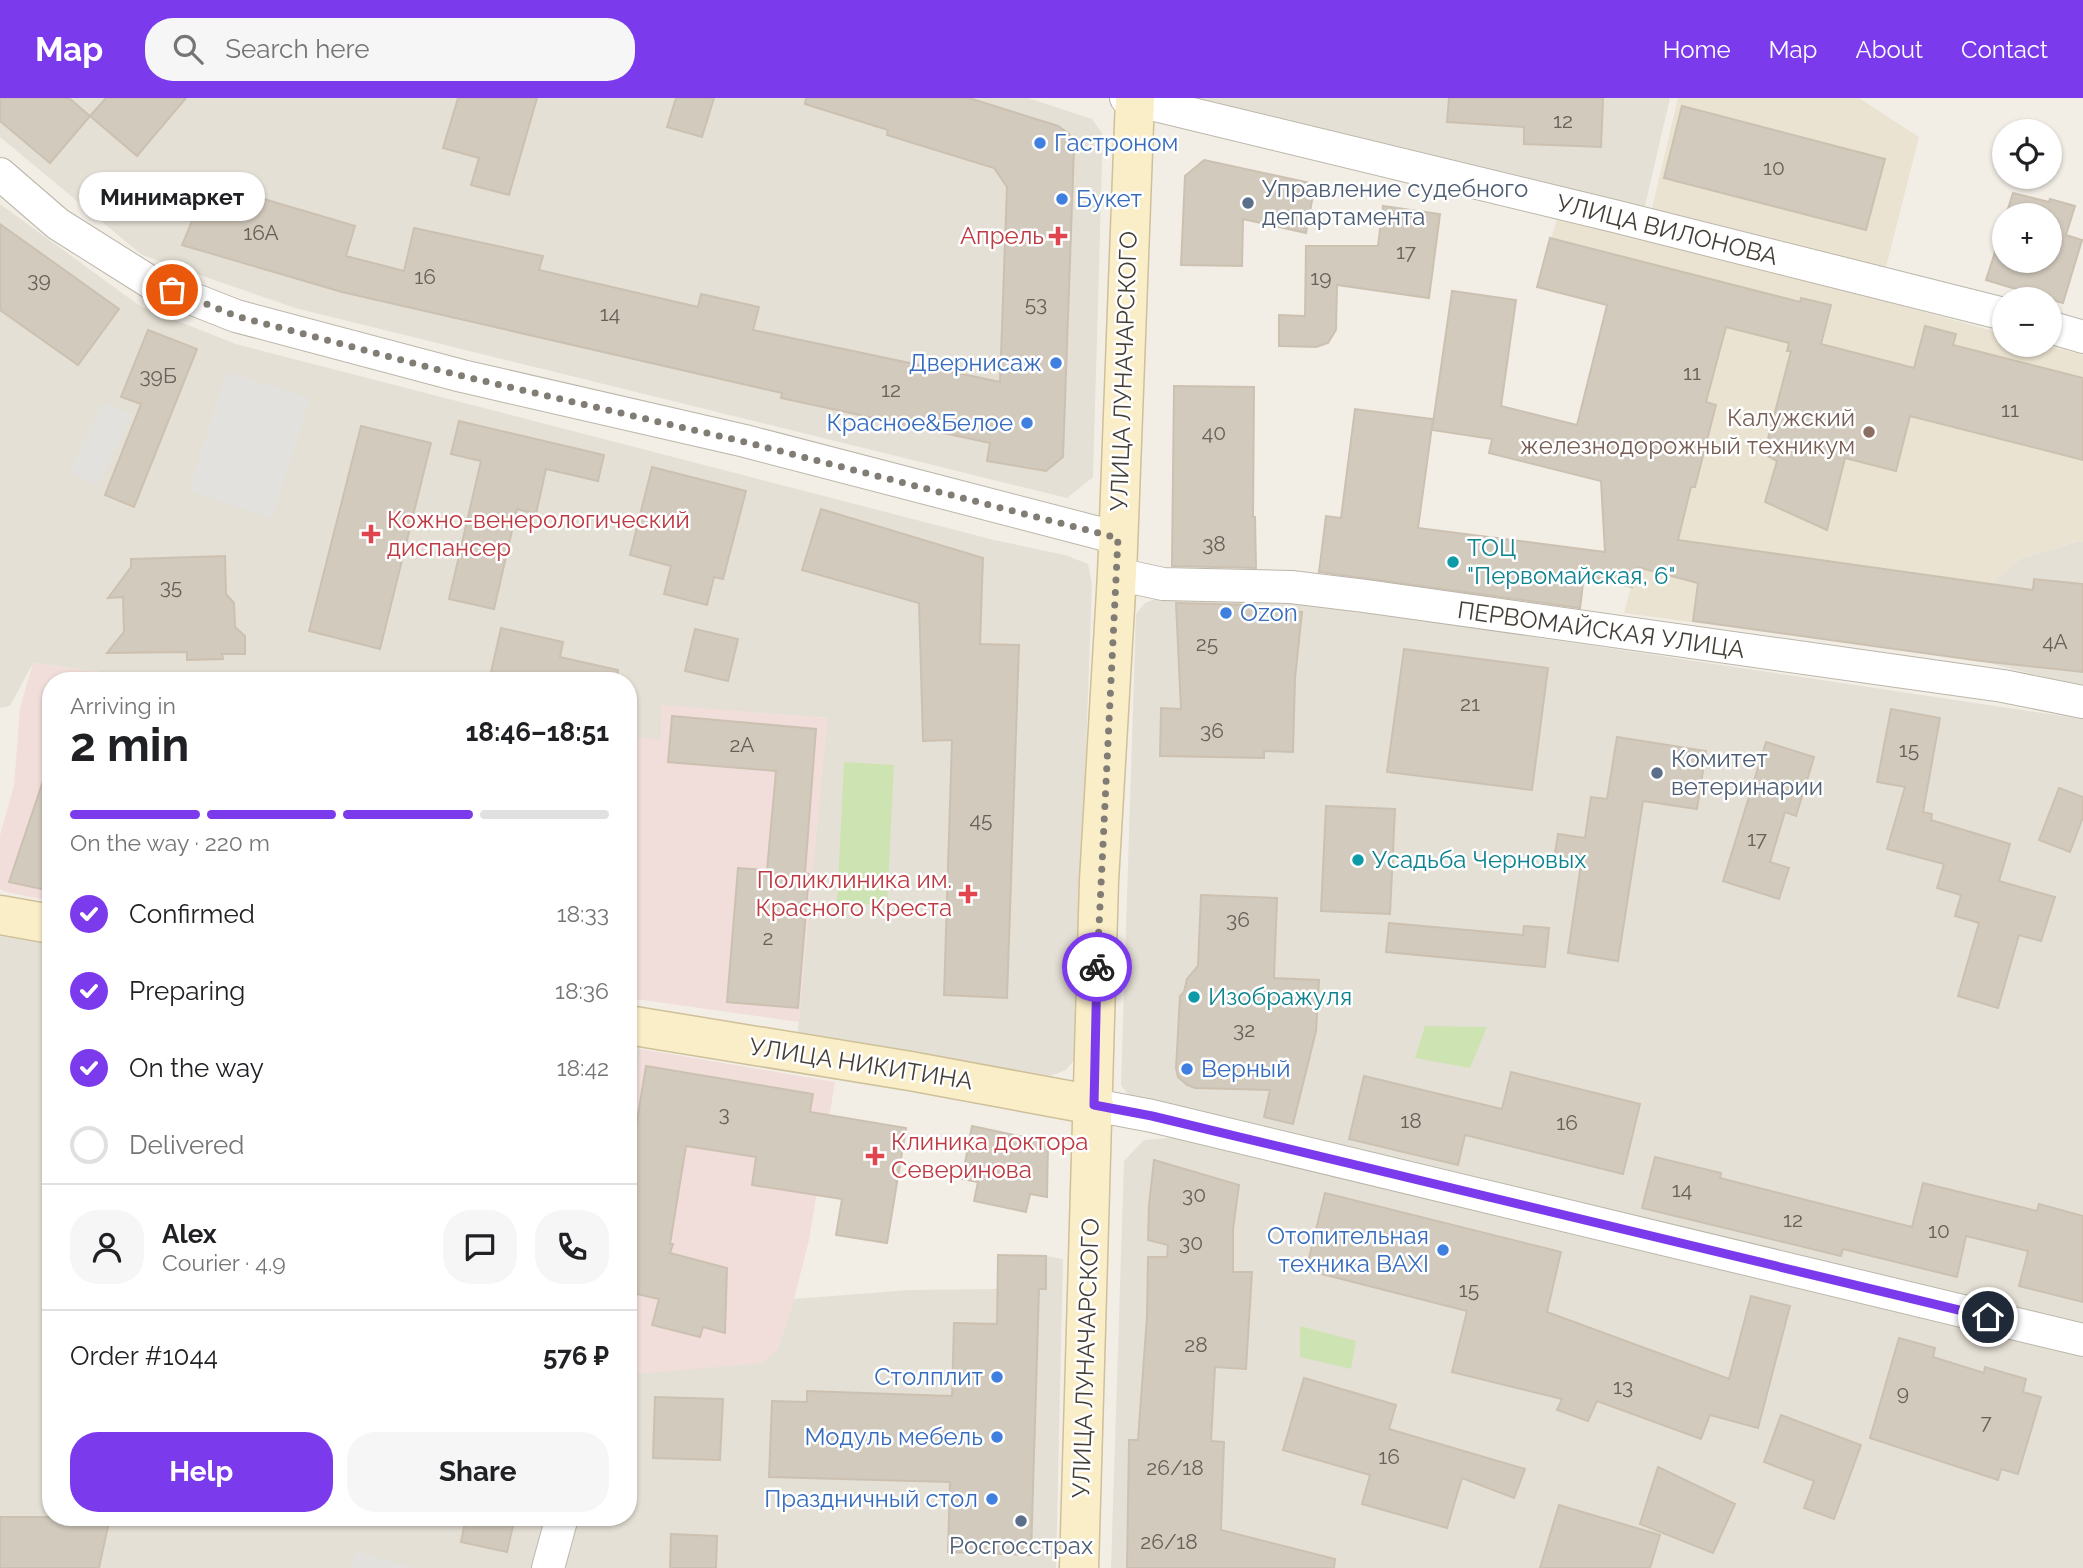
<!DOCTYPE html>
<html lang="en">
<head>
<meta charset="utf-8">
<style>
  body { margin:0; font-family:Raleway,sans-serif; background:#f6f6f6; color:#202124; height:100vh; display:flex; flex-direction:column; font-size:26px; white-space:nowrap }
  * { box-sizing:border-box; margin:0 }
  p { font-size:23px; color:#757577 }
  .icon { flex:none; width:38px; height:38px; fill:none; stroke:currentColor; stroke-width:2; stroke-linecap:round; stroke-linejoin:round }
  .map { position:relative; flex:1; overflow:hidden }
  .drawer { position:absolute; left:42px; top:574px; width:595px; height:854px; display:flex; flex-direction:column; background:#fff; border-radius:28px; box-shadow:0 2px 5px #0004 }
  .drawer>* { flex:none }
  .tools { position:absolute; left:1992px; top:21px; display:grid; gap:14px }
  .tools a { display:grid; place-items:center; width:70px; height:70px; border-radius:50%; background:#fff; box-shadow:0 2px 5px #0004; font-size:35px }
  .pin { position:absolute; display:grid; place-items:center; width:60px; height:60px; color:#fff; margin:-30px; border:4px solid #fff; border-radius:50%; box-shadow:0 2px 7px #0007 }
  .courier { position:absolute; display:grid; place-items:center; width:70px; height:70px; margin:-35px; border:5px solid #7c3aed; border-radius:50%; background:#fff; color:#222; box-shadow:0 2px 9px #0007 }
  .bubble { position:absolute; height:49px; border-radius:24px; background:#fff; box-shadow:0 2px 5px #0004; font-size:23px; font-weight:700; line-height:49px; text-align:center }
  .headline em { font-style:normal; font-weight:700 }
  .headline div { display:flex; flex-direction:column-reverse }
  .headline { display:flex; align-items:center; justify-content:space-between; height:119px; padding:0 28px }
  h1 { font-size:46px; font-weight:700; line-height:52px }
  .bar { display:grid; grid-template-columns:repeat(4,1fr); gap:10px 7px; align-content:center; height:84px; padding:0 28px }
  .bar i { height:9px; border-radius:5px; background:#e0e0e0 }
  .bar .current { background:#7c3aed }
  .bar p { grid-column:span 4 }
  .line { display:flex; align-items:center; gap:18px; padding:0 28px; border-top:2px solid #e0e0e0 }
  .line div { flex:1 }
  .round { display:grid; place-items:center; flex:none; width:74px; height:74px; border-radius:28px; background:#f6f6f6 }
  ol { padding:0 28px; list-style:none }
  li { display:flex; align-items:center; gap:21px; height:77px }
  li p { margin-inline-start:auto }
  li .icon { padding:7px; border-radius:50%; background:#7c3aed; color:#fff; stroke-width:4 }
  li:last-child { color:#757577 }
  li i { width:38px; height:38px; border:4px solid #e0e0e0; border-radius:50% }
  .action { display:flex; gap:14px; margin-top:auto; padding:14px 28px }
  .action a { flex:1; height:80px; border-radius:28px; background:#7c3aed; color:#fff; font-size:28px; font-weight:700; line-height:80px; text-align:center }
  .action a+a { background:#f6f6f6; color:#202124 }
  header { display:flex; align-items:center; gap:42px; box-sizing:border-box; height:98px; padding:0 35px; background:#7c3aed; color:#fff }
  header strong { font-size:33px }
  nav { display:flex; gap:38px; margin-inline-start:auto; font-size:24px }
  .search { width:490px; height:63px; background:#f6f6f6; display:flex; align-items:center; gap:18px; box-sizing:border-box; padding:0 24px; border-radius:28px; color:#757577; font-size:26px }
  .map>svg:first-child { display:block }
  .residential { fill:#e5e0d5 }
  .education { fill:#eae3d1 }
  .medical { fill:#f1dedb }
  .green { fill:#cde3b2 }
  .parking { fill:#e3e1de }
  .building { fill:#d2cabd; stroke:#ccc1b1; stroke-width:2 }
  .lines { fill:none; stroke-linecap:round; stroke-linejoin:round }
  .street-casing { stroke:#bcb6aa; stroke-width:34 }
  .secondary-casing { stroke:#cec099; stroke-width:41 }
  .street { stroke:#fff; stroke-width:32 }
  .secondary { stroke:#faeec8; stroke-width:38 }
  .done { stroke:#817c74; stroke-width:7; stroke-dasharray:0 12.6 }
  .route { stroke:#7c3aed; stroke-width:9 }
  .shop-dot { fill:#3f7fe0; stroke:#fff; stroke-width:2.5 }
  .service-dot { fill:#5c6f8a; stroke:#fff; stroke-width:2.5 }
  .health-dot { fill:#e0444e; stroke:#fff; stroke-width:2.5 }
  .education-dot { fill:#8d6e63; stroke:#fff; stroke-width:2.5 }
  .culture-dot { fill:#0f9aa8; stroke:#fff; stroke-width:2.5 }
  .labels { text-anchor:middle; stroke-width:5; stroke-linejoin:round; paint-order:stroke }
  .number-label { font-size:21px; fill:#686158 }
  .shop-label { font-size:24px; fill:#366cbe; stroke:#fff; text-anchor:end }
  .service-label { font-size:24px; fill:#4e5e75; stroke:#fff; text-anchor:start }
  .street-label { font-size:24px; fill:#443e36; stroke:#fff }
  .health-label { font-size:24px; fill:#be3a42; stroke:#fff; text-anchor:end }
  .education-label { font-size:24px; fill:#785e54; stroke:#fff; text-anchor:end }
  .culture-label { font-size:24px; fill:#0d838f; stroke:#fff; text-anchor:start }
</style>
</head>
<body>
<header>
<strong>Map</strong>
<div class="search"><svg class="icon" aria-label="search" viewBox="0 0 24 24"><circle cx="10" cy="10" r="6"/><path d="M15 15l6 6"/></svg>Search here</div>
<nav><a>Home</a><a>Map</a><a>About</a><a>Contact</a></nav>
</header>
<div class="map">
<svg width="2083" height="1470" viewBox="0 0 2083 1470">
  <rect width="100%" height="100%" fill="#f2eee6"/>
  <g class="residential">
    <path d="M0 0H1028L1092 21 1102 35V64L1093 379 1067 400 295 210 142 157 0 39Z"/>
    <path d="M1196 0H1670L1644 112Z"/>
    <path d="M0 106 140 208 236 246 994 442 1065 457 1088 466 1092 486 1075 961 1066 972 1050 978 797 942 827 620 662 608 661 643 628 639V583H170L33 565 10 608 0 610Z"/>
    <path d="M2079 443 2083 444V589L1981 563 1991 486 2021 460Z"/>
    <path d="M1173 494 1306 505 2083 621V1230L1128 997 1121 987 1136 516 1145 505Z"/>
    <path d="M0 838 51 847V1419H628V1214L634 1220 777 1252 794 1201 910 1192 997 1191 998 1157 1046 1158 1063 1161 1056 1470H0Z"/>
    <path d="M628 948 641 951 628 1032Z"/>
    <path d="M1181 1039 2083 1254V1470H1111L1124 1063 1144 1042Z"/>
  </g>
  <path class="education" d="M1678 0H1859L1919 39 1878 201 2004 236V247H2044L2083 257V444L2078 443 2021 460 1991 486 1981 563 1624 515 1651 414 1683 226 1537 189 1557 121 1645 140Z"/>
  <g class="medical">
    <path d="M33 565 166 583H51V803L6 794 0 791V737L14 688 20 610Z"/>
    <path d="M662 607 827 620 799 924 628 900V639L661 642Z"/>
    <path d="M641 951 835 984 809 1142 794 1201 777 1252 763 1265 635 1276 634 1220 628 1214V1032Z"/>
  </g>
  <g class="green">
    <path d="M844 664 894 667 887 807 837 805Z"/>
    <path d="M1425 928 1487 929 1470 970 1415 960Z"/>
    <path d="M1300 1228 1356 1243 1351 1271 1300 1259Z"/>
  </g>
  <g class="parking">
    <path d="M227 274 310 300 272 420 189 393Z"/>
    <path d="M103 304 132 317 98 387 69 373Z"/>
    <path d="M356 1454 415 1470H352Z"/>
  </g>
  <g class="building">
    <path d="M0 0H69L90 18 50 65 0 23Z"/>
    <path d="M106 0H186L137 58 90 18Z"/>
    <path d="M458 0H537L509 97 471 87 479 60 443 50Z"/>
    <path d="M676 0H714L702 39 667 29Z"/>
    <path d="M806 0H969L1058 28 1069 36 1074 50 1063 359 1046 373 987 363 990 345 781 300 782 295 342 194 182 147 193 121 176 112 186 78 355 128 346 158 404 173 414 130 543 158 539 172 698 209 701 196 759 209 753 232 1000 284 1007 89 994 70 887 37 888 32 805 6Z"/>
    <path d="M1449 0H1603L1601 49 1524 46V29L1447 24Z"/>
    <path d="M1682 8 1885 61 1866 132 1664 80Z"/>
    <path d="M1204 62 1315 86 1306 135 1243 121 1242 168 1181 167 1185 78Z"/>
    <path d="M2013 95 2049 104 2050 101 2075 108 2066 137 2082 142 2063 205 1986 182 2004 126V163H2049V117H2006Z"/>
    <path d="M1383 108 1440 116 1429 200 1337 187 1336 232 1328 245 1316 249 1279 248V217L1305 218 1306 148H1378Z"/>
    <path d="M0 126 119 211 78 267 0 212Z"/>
    <path d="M1550 140 1800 204 1801 200 1831 207 1821 246 1914 270 1925 228 1956 236 1953 247 2083 280V362L1910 318 1896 373 1845 360 1827 432 1765 404 1777 363 1764 356 1791 253H1787L1789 245 1726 229 1706 304 1716 307 1695 389H1691L1678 442 2033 492 2034 481 2083 486V574L1981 563 1693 523 1698 485 1637 469 1632 489 1584 477 1580 510 1319 474 1326 418 1341 420 1355 311 1433 321 1418 430 1605 454 1601 383 1489 355 1492 341 1432 332 1452 193 1516 202 1501 308 1577 327 1607 207 1537 189Z"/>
    <path d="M148 232 197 251 134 409 105 397 141 306 121 299Z"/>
    <path d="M1174 288 1254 289 1253 419H1255L1256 470 1172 468Z"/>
    <path d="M459 323 604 357 598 383 546 371 536 416 517 411 494 511 449 501 481 363 451 356Z"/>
    <path d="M361 328 431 345 380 551 309 533Z"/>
    <path d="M652 369 746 393 723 481 714 479 707 507 664 496 671 468 630 457Z"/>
    <path d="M821 411 983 460 980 546 1019 547 1007 900 944 897 952 642 923 643 919 505 802 472Z"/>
    <path d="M225 458 226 496 234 505 235 529 245 538V556H222L223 561 187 562V554L107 555 124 534 123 499 108 500 131 469V461Z"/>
    <path d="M1176 505 1256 507V510L1302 514 1295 580 1293 654 1264 653V660L1160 658 1161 610 1181 611Z"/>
    <path d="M501 530 563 544 560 559 618 572 617 583H489Z"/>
    <path d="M695 531 738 541 728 583 685 573Z"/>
    <path d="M1404 551 1548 570 1532 692 1387 674Z"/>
    <path d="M1891 611 1940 620 1923 714 1932 716 1931 722 2010 746 1999 783 2055 799 2041 843 2019 837 1998 910 1958 898 1979 825 1955 818 1961 797 1937 790 1944 766 1887 751 1905 689 1877 684Z"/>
    <path d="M672 618 816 631 805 775 809 776 798 910 727 904 738 770 767 772 776 673 668 664Z"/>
    <path d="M1617 639 1706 653 1697 711 1643 703 1618 863 1568 855 1581 766 1554 762 1558 736 1585 740 1591 699 1607 701Z"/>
    <path d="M1766 644 1814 659 1796 718 1785 714 1770 764 1789 770 1779 801 1723 783Z"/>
    <path d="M46 674 51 675V793L9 784Z"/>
    <path d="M2059 690 2083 699V719L2070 754 2039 742Z"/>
    <path d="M1326 708 1395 711 1390 816 1321 813Z"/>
    <path d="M1201 797 1277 800 1274 880 1319 882 1316 933 1293 1026 1264 1019 1270 992 1195 990 1187 987 1178 979 1176 970 1180 898 1184 894 1187 881 1198 868Z"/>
    <path d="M1389 825 1523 837 1524 828 1549 830 1545 869 1386 854Z"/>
    <path d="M646 968 813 996 810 1014 906 1030 887 1145 836 1137 842 1101 752 1087 756 1059 686 1048 670 1146H673L670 1155 727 1170 725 1235 703 1229 700 1239 652 1227 659 1201 628 1194V1078Z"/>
    <path d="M1511 974 1640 1006 1623 1076 1465 1037 1458 1067 1349 1041 1364 978 1502 1011Z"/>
    <path d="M972 1028 1048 1044 1047 1099 1030 1096 1026 1114 974 1103 978 1084 962 1081Z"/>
    <path d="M1655 1059 1721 1075 1720 1080 1912 1129 1923 1085 2037 1113 2039 1106 2083 1118V1204L2019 1188 2028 1153 1966 1138 1957 1179 1843 1151 1841 1158 1642 1110Z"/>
    <path d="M1154 1062 1239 1087 1233 1131V1174H1252L1246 1271 1215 1269 1211 1343 1224 1344 1221 1432 1335 1461 1334 1470H1127L1129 1342H1138L1147 1218 1148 1159H1167L1168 1147 1148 1142 1149 1107Z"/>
    <path d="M1325 1095 1561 1154 1547 1214 1729 1281 1751 1198 1790 1208 1758 1330 1710 1317 1701 1341 1597 1303 1588 1323 1557 1312 1562 1301 1452 1274 1467 1213 1306 1172Z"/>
    <path d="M998 1157 1046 1158V1191H1039L1031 1457 948 1454 950 1384 769 1379 772 1303 807 1304V1293L952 1298 954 1225 997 1226Z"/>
    <path d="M1899 1240 1935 1250 1933 1259 1984 1275 1985 1269 2026 1281 2023 1294 2041 1299 2018 1376 2001 1371 1998 1382 1870 1340Z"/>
    <path d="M1304 1280 1396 1307 1389 1331 1525 1371 1514 1400 1462 1380 1447 1430 1362 1406 1370 1377 1283 1352Z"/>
    <path d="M655 1299 723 1301 720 1362 653 1360Z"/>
    <path d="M1781 1317 1861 1347 1834 1421 1804 1410 1814 1383 1764 1364Z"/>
    <path d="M1658 1369 1735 1406 1713 1455 1640 1426Z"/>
    <path d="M1559 1407 1660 1437 1650 1470H1540Z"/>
    <path d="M0 1419H110L99 1470H0Z"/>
    <path d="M466 1419H515L507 1454 461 1444Z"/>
    <path d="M671 1436 717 1438 716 1470H670Z"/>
  </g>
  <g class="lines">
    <defs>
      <g id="street">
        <path d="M1126 0 1614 118 2004 216"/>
        <path d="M0 76 58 126 150 184 236 218 462 278 745 343 1118 440"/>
        <path d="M2049 229 2083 239"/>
        <path d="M1117 476 1163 486 1291 489 1365 498 2003 588 2083 604"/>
        <path d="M1094 1007 1152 1018 2083 1242"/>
        <path d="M548 1470 562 1419"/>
      </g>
      <g id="secondary">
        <path d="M0 817 51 826"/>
        <path d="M628 927 910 973 1094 1007"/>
        <path d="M1079 1470 1099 783 1117 476 1135 0"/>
      </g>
    </defs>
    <use href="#street" class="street-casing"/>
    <use href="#secondary" class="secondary-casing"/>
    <use href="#street" class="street"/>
    <use href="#secondary" class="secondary"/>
  </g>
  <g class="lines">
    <path class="done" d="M172 192 236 218 462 278 745 344 1118 440 1097 869"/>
    <path class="route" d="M1097 869 1094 1007 1152 1018 1988 1219"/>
  </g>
  <g class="shop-dot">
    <circle cx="1040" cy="45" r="7"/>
    <circle cx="1062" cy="101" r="7"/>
    <circle cx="1056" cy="265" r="7"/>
    <circle cx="1027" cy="325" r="7"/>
    <circle cx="1226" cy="515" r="7"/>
    <circle cx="1187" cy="971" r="7"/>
    <circle cx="1443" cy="1152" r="7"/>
    <circle cx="997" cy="1279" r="7"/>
    <circle cx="997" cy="1339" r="7"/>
    <circle cx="992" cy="1401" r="7"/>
  </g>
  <g class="service-dot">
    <circle cx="1248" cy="105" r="7"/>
    <circle cx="1657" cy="675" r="7"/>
    <circle cx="1021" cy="1423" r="7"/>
  </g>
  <g class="health-dot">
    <path d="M1054.5 127.5h7v7h7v7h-7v7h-7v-7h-7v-7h7z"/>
    <path d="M367.5 425.5h7v7h7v7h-7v7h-7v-7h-7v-7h7z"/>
    <path d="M964.5 785.5h7v7h7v7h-7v7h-7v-7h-7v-7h7z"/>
    <path d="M871.5 1047.5h7v7h7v7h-7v7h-7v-7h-7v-7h7z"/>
  </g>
  <circle class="education-dot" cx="1869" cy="334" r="7"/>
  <g class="culture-dot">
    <circle cx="1453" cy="464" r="7"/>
    <circle cx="1358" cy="762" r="7"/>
    <circle cx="1194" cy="899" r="7"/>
  </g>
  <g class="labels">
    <g class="number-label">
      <text x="1563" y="30">12</text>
      <text x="1774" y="77">10</text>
      <text x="261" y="142">16А</text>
      <text x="1406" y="161">17</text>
      <text x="425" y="186">16</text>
      <text x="1321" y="187">19</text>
      <text x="39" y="189">39</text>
      <text x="1036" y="213">53</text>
      <text x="610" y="223">14</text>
      <text x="1692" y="282">11</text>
      <text x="158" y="285">39Б</text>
      <text x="891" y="299">12</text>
      <text x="2010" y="319">11</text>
      <text x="1214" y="342">40</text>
      <text x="1214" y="453">38</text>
      <text x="171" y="496">35</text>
      <text x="2055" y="551">4А</text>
      <text x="1207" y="553">25</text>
      <text x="1470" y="613">21</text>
      <text x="1212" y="640">36</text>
      <text x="742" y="654">2А</text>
      <text x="1909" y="659">15</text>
      <text x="981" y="729">45</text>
      <text x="1757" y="748">17</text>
      <text x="1238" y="829">36</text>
      <text x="768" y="847">2</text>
      <text x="1244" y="939">32</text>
      <text x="724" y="1023">3</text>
      <text x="1411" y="1030">18</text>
      <text x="1567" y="1032">16</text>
      <text x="1682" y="1099">14</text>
      <text x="1194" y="1104">30</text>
      <text x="1793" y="1129">12</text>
      <text x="1939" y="1140">10</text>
      <text x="1191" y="1152">30</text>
      <text x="1469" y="1199">15</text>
      <text x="1196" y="1254">28</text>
      <text x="1623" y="1296">13</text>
      <text x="1903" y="1302">9</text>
      <text x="1986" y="1331">7</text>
      <text x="1389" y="1366">16</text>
      <text x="1175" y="1377">26/18</text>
      <text x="1169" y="1451">26/18</text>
    </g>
    <g class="shop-label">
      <text x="1054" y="53" text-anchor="start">Гастроном</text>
      <text x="1076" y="109" text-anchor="start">Букет</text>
      <text x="1042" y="273">Двернисаж</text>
      <text x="1013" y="333">Красное&amp;Белое</text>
      <text x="1240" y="523" text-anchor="start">Ozon</text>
      <text x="1201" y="979" text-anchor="start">Верный</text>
      <text x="1429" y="1146">Отопительная<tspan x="1429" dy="28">техника BAXI</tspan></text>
      <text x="983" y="1287">Столплит</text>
      <text x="983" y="1347">Модуль мебель</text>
      <text x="978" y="1409">Праздничный стол</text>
    </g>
    <g class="service-label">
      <text x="1262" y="99">Управление судебного<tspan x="1262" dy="28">департамента</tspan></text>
      <text x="1671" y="669">Комитет<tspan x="1671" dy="28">ветеринарии</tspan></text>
      <text x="1021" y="1456" text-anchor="middle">Росгосстрах</text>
    </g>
    <g class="street-label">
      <text transform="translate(1667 132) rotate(14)" y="8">УЛИЦА ВИЛОНОВА</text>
      <text transform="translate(1124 273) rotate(-88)" y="8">УЛИЦА ЛУНАЧАРСКОГО</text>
      <text transform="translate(1601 532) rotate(8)" y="8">ПЕРВОМАЙСКАЯ УЛИЦА</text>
      <text transform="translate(861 966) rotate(9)" y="8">УЛИЦА НИКИТИНА</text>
      <text transform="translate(1086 1260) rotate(-88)" y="8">УЛИЦА ЛУНАЧАРСКОГО</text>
    </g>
    <g class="health-label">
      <text x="1044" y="146">Апрель</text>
      <text x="387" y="430" text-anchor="start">Кожно-венерологический<tspan x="387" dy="28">диспансер</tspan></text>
      <text x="952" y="790">Поликлиника им.<tspan x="952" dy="28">Красного Креста</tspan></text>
      <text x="891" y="1052" text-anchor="start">Клиника доктора<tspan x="891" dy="28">Северинова</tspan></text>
    </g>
    <g class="education-label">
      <text x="1855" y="328">Калужский<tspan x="1855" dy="28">железнодорожный техникум</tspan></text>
    </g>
    <g class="culture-label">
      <text x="1467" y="458">ТОЦ<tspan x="1467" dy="28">"Первомайская, 6"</tspan></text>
      <text x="1372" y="770">Усадьба Черновых</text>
      <text x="1208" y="907">Изображуля</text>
    </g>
  </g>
</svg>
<div class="tools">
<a><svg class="icon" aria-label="locate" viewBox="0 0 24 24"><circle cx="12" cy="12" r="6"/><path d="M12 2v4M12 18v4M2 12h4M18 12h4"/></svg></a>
<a>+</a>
<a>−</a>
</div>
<div class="pin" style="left:172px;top:192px;background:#ea580c"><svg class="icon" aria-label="bag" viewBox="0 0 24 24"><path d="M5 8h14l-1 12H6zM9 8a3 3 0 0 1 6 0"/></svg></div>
<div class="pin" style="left:1988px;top:1219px;background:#1f2937"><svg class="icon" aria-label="home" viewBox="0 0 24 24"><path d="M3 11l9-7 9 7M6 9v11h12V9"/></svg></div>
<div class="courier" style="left:1097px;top:869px"><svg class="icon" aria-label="bike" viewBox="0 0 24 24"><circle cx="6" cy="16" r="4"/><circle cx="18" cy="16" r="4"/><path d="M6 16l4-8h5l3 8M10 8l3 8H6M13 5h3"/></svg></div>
<div class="bubble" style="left:79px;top:74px;width:186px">Минимаркет</div>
<section class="drawer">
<div class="headline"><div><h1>2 min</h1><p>Arriving in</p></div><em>18:46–18:51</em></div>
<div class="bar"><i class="current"></i><i class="current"></i><i class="current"></i><i></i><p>On the way · 220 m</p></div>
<ol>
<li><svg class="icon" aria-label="check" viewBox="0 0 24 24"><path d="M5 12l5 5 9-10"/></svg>Confirmed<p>18:33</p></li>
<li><svg class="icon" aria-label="check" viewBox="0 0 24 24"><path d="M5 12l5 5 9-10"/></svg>Preparing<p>18:36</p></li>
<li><svg class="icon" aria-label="check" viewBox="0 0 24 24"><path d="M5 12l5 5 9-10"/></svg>On the way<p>18:42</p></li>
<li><i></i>Delivered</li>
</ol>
<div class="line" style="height:126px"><a class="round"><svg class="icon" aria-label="person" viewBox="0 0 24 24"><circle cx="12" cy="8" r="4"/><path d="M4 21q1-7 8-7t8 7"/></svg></a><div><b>Alex</b><p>Courier · 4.9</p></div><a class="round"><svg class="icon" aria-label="chat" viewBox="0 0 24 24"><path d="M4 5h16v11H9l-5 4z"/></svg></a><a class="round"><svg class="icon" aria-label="phone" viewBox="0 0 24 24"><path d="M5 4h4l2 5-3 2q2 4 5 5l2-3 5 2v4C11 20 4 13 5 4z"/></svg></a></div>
<div class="line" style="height:91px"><div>Order #1044</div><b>576 ₽</b></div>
<div class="action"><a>Help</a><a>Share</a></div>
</section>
</div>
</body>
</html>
